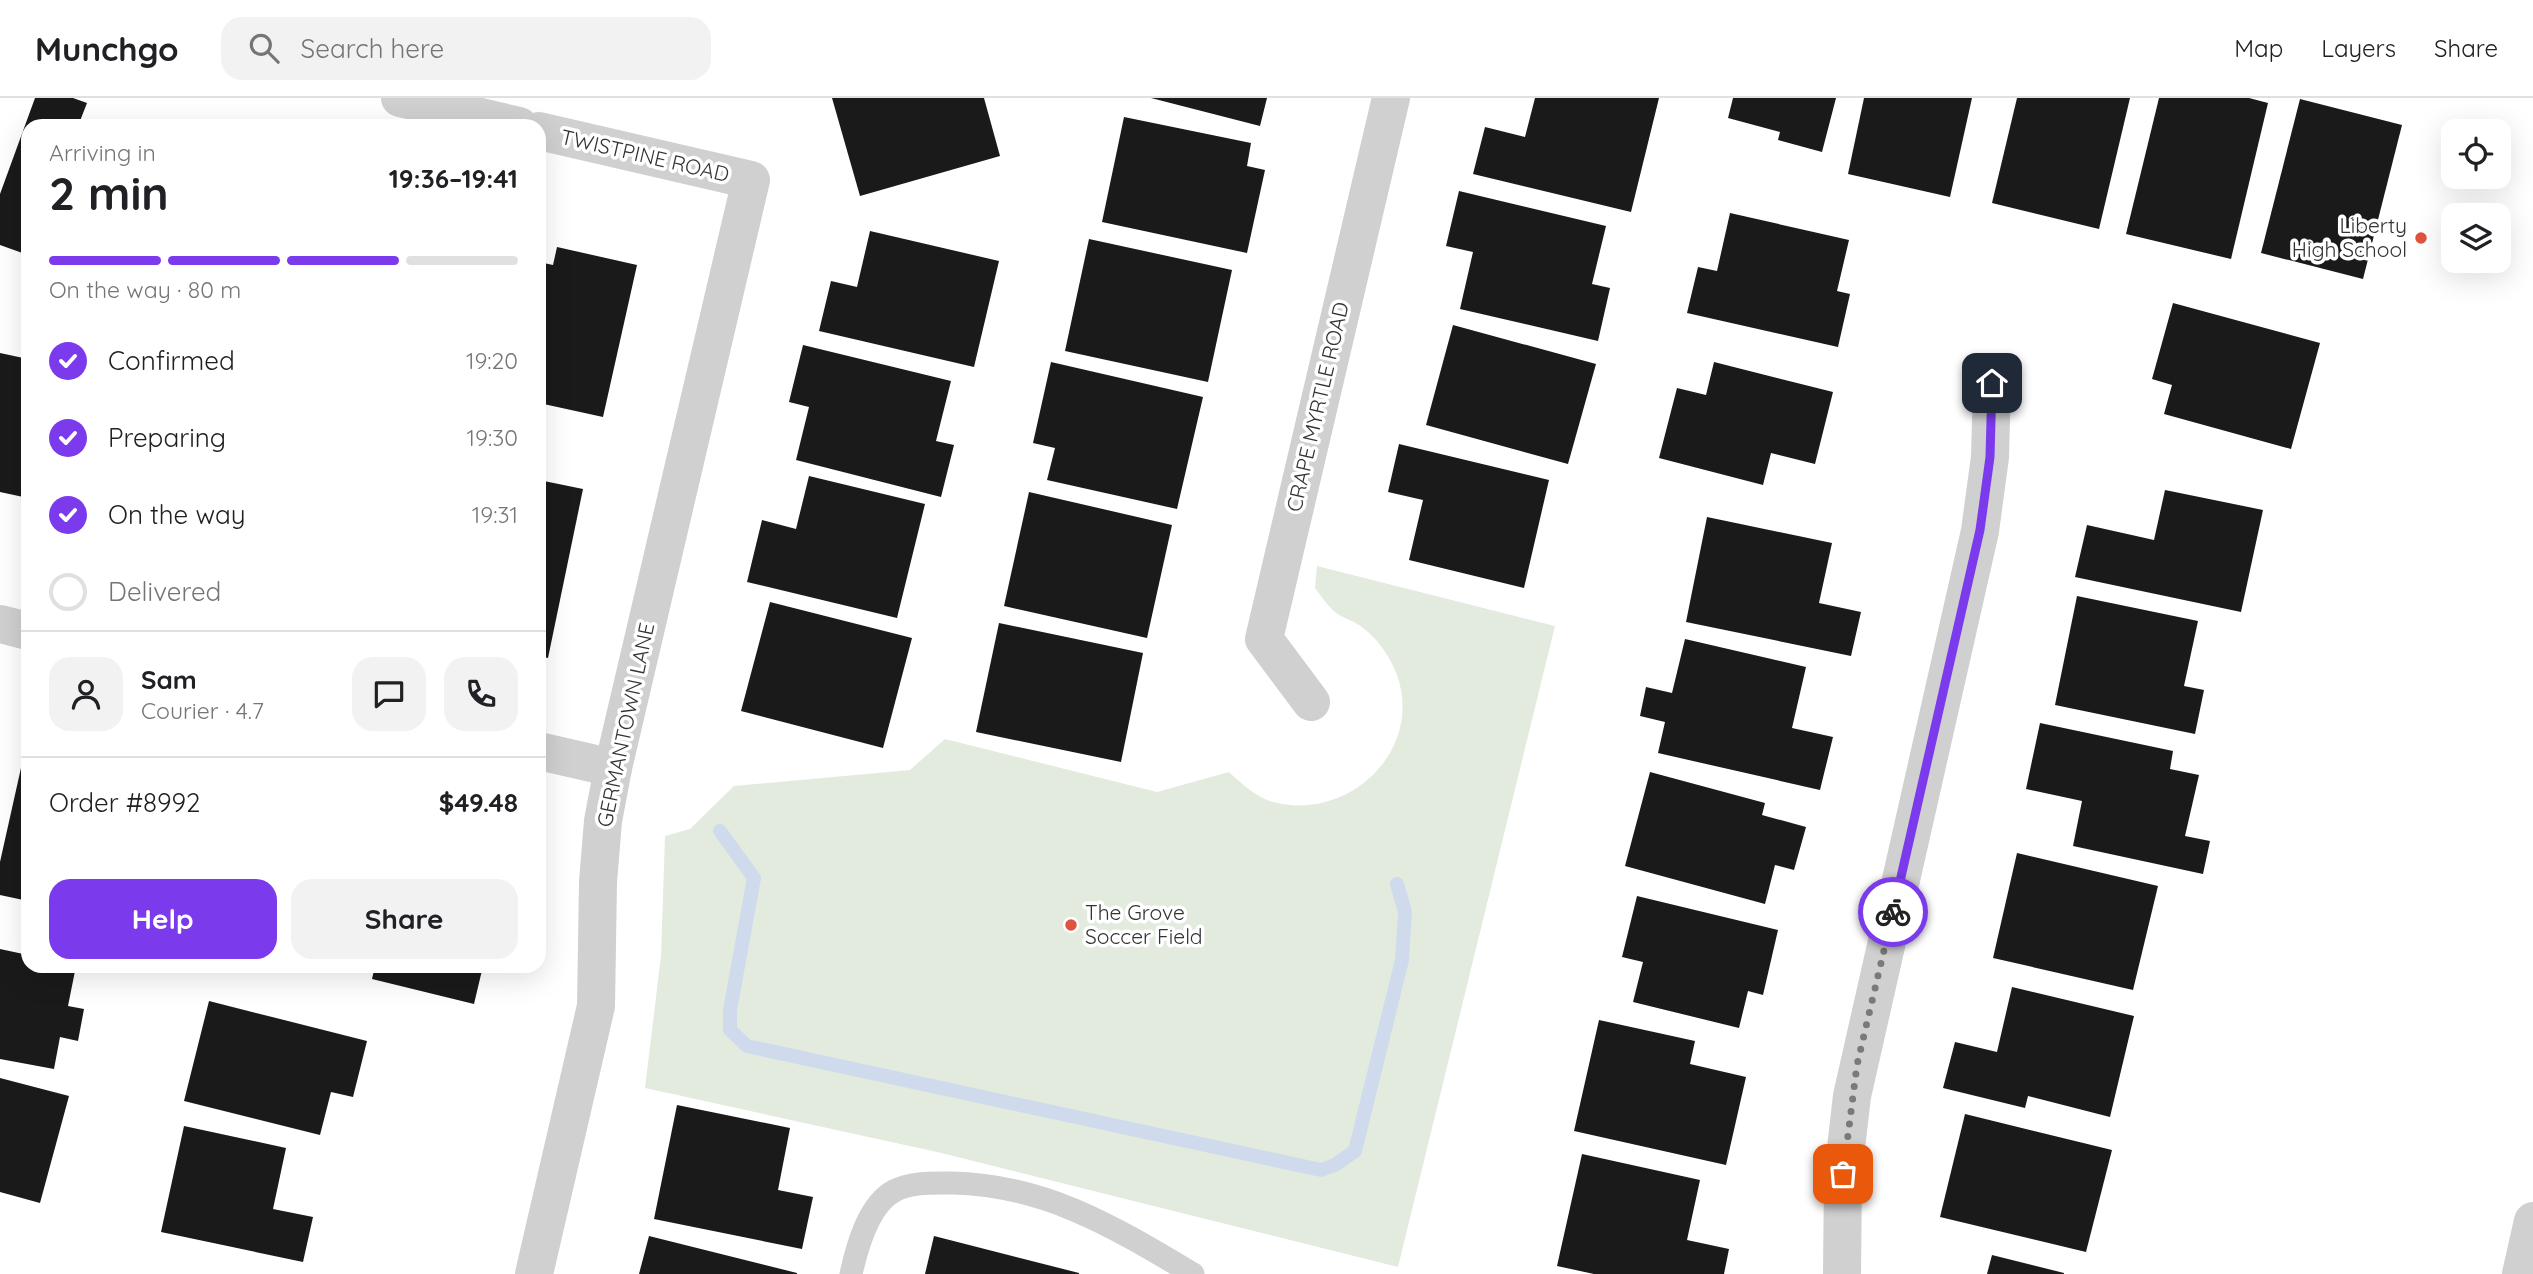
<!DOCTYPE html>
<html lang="en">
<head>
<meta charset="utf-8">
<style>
  body { margin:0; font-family:Quicksand,sans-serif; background:#f2f2f2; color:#202124; height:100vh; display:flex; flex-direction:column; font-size:26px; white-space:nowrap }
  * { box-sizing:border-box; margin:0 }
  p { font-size:23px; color:#757577 }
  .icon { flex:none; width:38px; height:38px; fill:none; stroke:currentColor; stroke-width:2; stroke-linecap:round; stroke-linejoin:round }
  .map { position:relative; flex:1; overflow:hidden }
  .details { position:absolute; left:21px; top:21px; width:525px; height:854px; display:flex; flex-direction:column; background:#fff; border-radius:21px; box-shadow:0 7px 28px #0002 }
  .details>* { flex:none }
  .fabs { position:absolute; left:2441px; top:21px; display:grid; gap:14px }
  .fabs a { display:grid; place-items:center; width:70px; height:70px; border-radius:14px; background:#fff; box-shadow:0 7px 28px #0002; font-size:35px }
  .pin { position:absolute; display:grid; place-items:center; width:60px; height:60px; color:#fff; margin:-30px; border-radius:14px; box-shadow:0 4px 10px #0006 }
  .courier { position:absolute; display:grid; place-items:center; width:70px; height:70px; margin:-35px; border:5px solid #7c3aed; border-radius:50%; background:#fff; color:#222; box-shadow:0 2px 9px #0007 }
  .head em { font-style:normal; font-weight:800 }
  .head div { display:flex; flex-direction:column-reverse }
  .head { display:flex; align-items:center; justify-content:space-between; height:119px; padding:0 28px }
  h1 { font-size:46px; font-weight:800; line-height:52px }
  .bar { display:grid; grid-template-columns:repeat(4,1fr); gap:10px 7px; align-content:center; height:84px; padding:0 28px }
  .bar i { height:9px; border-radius:5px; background:#e0e0e0 }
  .bar .on { background:#7c3aed }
  .bar p { grid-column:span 4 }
  .line { display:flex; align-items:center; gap:18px; padding:0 28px; border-top:2px solid #e0e0e0 }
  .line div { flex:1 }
  .round { display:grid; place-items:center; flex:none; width:74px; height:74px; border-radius:21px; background:#f2f2f2 }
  ol { padding:0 28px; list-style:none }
  li { display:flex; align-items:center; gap:21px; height:77px }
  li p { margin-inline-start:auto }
  li .icon { padding:7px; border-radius:50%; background:#7c3aed; color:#fff; stroke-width:4 }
  li:last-child { color:#757577 }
  li i { width:38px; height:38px; border:4px solid #e0e0e0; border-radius:50% }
  .action { display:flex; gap:14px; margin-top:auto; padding:14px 28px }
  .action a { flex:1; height:80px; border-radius:21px; background:#7c3aed; color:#fff; font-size:28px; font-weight:800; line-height:80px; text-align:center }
  .action a+a { background:#f2f2f2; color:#202124 }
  header { display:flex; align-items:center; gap:42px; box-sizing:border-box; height:98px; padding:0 35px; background:#fff; border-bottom:2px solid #e0e0e0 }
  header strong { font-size:33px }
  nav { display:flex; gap:38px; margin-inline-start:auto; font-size:24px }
  .search { width:490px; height:63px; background:#f2f2f2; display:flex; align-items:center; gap:18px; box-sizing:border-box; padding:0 24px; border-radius:21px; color:#757577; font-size:26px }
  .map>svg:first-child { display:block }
  .green { fill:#e3ebdf }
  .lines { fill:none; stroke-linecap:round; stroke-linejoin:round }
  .stream { stroke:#cfdbed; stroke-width:14 }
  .building { fill:#1a1a1a }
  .lane { stroke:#d0d0d0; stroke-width:23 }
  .street { stroke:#d0d0d0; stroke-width:38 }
  .done { stroke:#7a7a7a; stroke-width:7; stroke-dasharray:0 12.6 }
  .route { stroke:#7c3aed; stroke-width:9 }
  .poi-dot { fill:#e0543e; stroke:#fff; stroke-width:2.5 }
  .labels { text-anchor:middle; stroke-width:7; stroke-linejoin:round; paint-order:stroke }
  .street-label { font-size:21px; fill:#333; stroke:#fff }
  .poi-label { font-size:21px; fill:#333; stroke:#fff; text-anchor:end }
</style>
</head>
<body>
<header>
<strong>Munchgo</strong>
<div class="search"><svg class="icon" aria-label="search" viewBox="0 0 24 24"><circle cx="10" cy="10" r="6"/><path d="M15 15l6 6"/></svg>Search here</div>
<nav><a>Map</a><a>Layers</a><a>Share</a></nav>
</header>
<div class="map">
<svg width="2533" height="1176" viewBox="0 0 2533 1176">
  <rect width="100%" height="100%" fill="#fff"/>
  <path class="green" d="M1317 468 1555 528 1398 1169 937 1054 645 990 661 858 665 738 690 731 734 688 910 672 945 641 1157 694 1229 674C1242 686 1256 699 1273 704 1348 724 1424 653 1397 577 1389 556 1374 535 1354 524 1348 521 1341 519 1335 514 1328 508 1321 498 1315 490Z"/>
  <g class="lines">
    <path class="stream" d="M720 733 754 780 730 912V932L747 948 1321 1072 1335 1067 1355 1053 1402 862 1405 814 1397 786"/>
  </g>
  <g class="building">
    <path d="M35 0H73L87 5 80 23 93 28H28V157L0 147V96Z"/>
    <path d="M832 0H984L1000 58 860 98Z"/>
    <path d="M1151 0H1267L1260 28Z"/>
    <path d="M1535 0H1659L1631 114 1473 76 1485 29 1525 39Z"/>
    <path d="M1733 0H1836L1822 54 1778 42 1780 34 1728 20Z"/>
    <path d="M1864 0H1972L1950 99 1848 76Z"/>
    <path d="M2017 0H2130L2099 131 1992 105Z"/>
    <path d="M2159 0H2249L2268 5 2231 161 2126 136Z"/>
    <path d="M2300 1 2402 27 2363 181 2261 155Z"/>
    <path d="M1124 19 1251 45 1247 68 1265 72 1247 155 1102 124Z"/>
    <path d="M1459 93 1606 128 1592 186 1610 190 1598 243 1460 211 1473 154 1446 148Z"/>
    <path d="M1730 115 1849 142 1837 193 1850 196 1838 249 1687 215 1698 169 1717 173Z"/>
    <path d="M870 133 999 163 974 269 819 233 831 183 857 189Z"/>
    <path d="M1089 141 1232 172 1208 284 1065 253Z"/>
    <path d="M557 149 637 167 603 319 539 305V164L553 167Z"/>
    <path d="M2173 205 2320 245 2291 351 2164 316 2172 287 2152 281Z"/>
    <path d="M1453 227 1596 266 1568 366 1426 327Z"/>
    <path d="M803 247 951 283 936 343 954 347 941 399 796 362 809 309 789 304Z"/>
    <path d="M0 255 28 261V400L0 394Z"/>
    <path d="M1051 264 1203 299 1177 411 1047 382 1055 350 1033 345Z"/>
    <path d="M1714 264 1833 294 1815 366 1771 355 1763 387 1659 360 1677 290 1706 297Z"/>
    <path d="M1399 346 1549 382 1524 490 1409 462 1423 402 1388 394Z"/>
    <path d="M809 378 925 406 897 520 747 484 762 422 796 431Z"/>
    <path d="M539 382 583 391 548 560 539 558Z"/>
    <path d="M2165 392 2263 412 2241 514 2075 479 2087 427 2154 442Z"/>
    <path d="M1029 394 1172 427 1147 540 1004 508Z"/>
    <path d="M1707 419 1832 445 1819 505 1861 514 1851 558 1686 524Z"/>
    <path d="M2077 498 2198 523 2184 588 2204 592 2195 636 2055 607Z"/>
    <path d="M770 504 912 540 883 650 741 613Z"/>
    <path d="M999 525 1143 555 1121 664 976 634Z"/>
    <path d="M1685 541 1806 569 1792 630 1833 639 1820 692 1658 655 1665 624 1640 618 1646 589 1672 595Z"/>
    <path d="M2040 625 2173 653 2170 671 2199 677 2185 738 2210 743 2203 776 2073 748 2082 703 2026 691Z"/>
    <path d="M25 652 28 653V803L0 797V764Z"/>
    <path d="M1650 674 1765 705 1762 717 1806 729 1794 772 1775 767 1765 806 1625 768Z"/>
    <path d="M2017 755 2158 788 2133 892 1993 860Z"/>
    <path d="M1637 798 1778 832 1763 897 1748 893 1739 930 1633 904 1643 864 1622 859Z"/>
    <path d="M0 851 28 857V868H76L68 908 84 911 78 943 60 939 54 971 0 961Z"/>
    <path d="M375 868H483L474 906 372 881Z"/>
    <path d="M2012 889 2134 918 2110 1019 2028 998 2025 1010 1943 990 1955 944 1997 954Z"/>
    <path d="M209 903 367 943 353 999 331 994 320 1037 184 1003Z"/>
    <path d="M1599 922 1695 943 1690 966 1746 979 1726 1067 1574 1033Z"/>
    <path d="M0 980 69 998 40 1105 0 1094Z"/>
    <path d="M677 1007 790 1030 778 1092 813 1099 802 1151 654 1121Z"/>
    <path d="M1965 1016 2112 1052 2086 1154 1940 1119Z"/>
    <path d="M184 1028 286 1050 273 1111 313 1119 303 1164 161 1134Z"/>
    <path d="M1582 1056 1700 1082 1687 1142 1729 1151 1724 1176H1594L1557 1168Z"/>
    <path d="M649 1138 797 1175V1176H639Z"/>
    <path d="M934 1138 1079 1175V1176H925Z"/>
    <path d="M1992 1157 2064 1175V1176H1987Z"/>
  </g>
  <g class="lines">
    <path class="lane" d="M851 1176C857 1149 868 1107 894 1093 911 1084 933 1085 952 1085 1046 1087 1114 1129 1193 1176"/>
    <g class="street">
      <path d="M400 0 519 28"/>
      <path d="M0 526 28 533"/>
      <path d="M1311 604 1264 541 1391 0"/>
      <path d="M539 653 613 670"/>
      <path d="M534 1176 596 908 598 784 603 723 613 670 751 82 539 33"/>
      <path d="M1842 1176 1843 1076 1852 998 1980 433 1990 359 1992 285"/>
      <path d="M2521 1176 2533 1123"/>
    </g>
  </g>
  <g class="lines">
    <path class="done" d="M1843 1076 1857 967 1893 814"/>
    <path class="route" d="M1893 814 1980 432 1990 359 1992 285"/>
  </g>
  <g class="poi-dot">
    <circle cx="2421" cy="140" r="7"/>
    <circle cx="1071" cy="827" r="7"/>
  </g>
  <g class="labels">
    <g class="street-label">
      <text transform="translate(645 58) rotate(13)" y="7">TWISTPINE ROAD</text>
      <text transform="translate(1318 309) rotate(-77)" y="7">CRAPE MYRTLE ROAD</text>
      <text transform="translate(626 627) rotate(-78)" y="7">GERMANTOWN LANE</text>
    </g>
    <g class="poi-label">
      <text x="2407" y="135">Liberty<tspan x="2407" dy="24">High School</tspan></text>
      <text x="1085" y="822" text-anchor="start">The Grove<tspan x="1085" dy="24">Soccer Field</tspan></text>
    </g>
  </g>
</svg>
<div class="fabs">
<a><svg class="icon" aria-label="locate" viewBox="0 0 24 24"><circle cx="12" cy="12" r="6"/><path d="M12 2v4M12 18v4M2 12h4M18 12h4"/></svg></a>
<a><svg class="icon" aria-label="layers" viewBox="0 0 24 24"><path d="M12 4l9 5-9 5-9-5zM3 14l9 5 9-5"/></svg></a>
</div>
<div class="pin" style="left:1843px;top:1076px;background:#ea580c"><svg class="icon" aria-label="bag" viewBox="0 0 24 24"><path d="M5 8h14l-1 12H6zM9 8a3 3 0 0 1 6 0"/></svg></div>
<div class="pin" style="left:1992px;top:285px;background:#1f2937"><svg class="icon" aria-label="home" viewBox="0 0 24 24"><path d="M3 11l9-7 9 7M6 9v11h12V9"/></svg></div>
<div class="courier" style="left:1893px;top:814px"><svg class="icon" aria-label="bike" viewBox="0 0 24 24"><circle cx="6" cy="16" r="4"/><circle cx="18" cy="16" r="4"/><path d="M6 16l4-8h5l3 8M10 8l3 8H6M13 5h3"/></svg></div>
<section class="details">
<div class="head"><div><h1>2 min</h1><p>Arriving in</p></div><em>19:36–19:41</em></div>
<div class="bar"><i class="on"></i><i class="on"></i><i class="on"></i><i></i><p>On the way · 80 m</p></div>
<ol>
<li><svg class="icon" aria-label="check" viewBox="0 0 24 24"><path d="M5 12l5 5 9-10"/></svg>Confirmed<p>19:20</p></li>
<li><svg class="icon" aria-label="check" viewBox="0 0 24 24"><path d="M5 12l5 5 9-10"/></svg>Preparing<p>19:30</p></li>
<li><svg class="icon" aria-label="check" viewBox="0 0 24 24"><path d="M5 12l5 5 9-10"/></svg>On the way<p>19:31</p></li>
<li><i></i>Delivered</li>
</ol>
<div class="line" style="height:126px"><a class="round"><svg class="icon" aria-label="person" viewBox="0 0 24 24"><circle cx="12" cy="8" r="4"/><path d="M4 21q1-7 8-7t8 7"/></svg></a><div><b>Sam</b><p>Courier · 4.7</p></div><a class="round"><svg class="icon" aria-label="chat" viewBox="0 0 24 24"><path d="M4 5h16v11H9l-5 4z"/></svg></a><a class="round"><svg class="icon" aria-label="phone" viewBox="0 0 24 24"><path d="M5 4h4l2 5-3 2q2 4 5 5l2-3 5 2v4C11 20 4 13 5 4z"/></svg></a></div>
<div class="line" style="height:91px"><div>Order #8992</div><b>$49.48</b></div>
<div class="action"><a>Help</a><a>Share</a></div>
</section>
</div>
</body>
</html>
